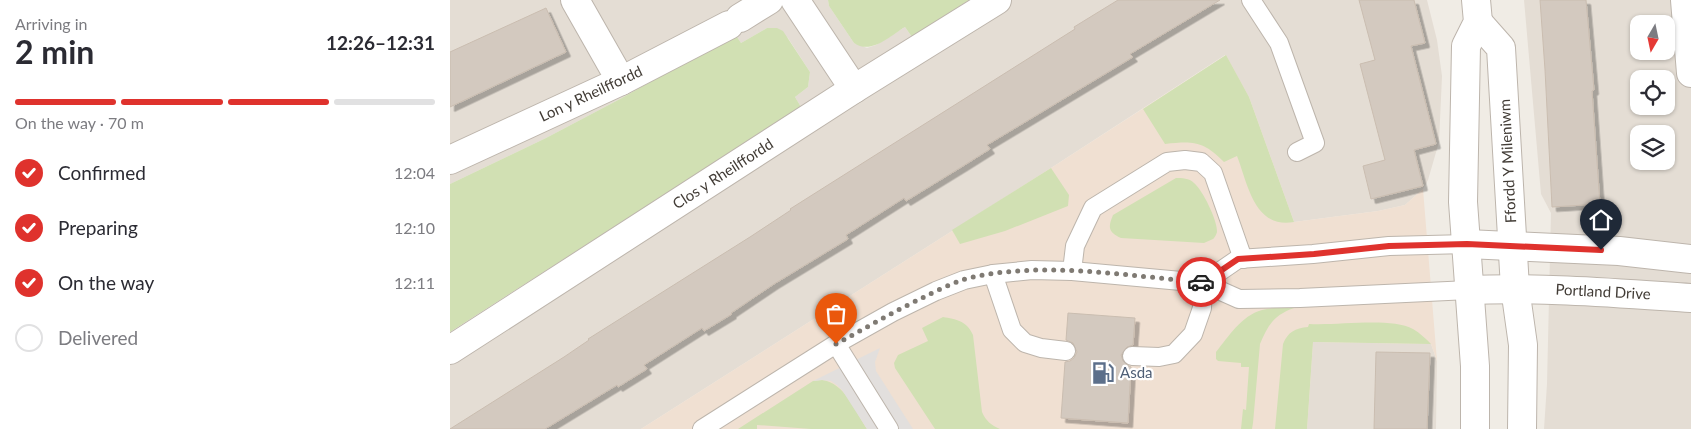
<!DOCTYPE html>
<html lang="en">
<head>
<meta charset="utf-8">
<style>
  body { margin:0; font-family:Lato,sans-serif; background:#f7f7f7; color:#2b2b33; height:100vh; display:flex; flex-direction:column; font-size:19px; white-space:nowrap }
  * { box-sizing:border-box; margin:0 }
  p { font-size:16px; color:#7c7c81 }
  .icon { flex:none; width:28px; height:28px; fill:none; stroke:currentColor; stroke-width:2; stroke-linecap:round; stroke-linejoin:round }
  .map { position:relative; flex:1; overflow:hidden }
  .drawer { display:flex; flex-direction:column; background:#fff; width:450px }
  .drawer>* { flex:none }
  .needle { width:32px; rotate:189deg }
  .buttons { position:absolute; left:1180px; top:15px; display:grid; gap:10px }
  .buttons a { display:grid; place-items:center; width:45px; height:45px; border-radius:10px; background:#fff; box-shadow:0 1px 4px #0004; font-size:25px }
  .pin { position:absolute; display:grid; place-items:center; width:42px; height:42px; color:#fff; margin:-51px -21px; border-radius:50% 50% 50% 0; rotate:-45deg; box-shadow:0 0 5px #0007 }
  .pin .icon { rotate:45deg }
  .courier { position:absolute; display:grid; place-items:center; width:50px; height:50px; margin:-25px; border:4px solid #df322d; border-radius:50%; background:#fff; color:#222; box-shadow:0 1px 6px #0007 }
  .headline em { font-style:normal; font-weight:700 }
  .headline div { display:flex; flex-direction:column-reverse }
  .headline { display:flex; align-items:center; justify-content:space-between; height:85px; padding:0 15px }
  h1 { font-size:32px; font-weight:700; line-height:38px }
  .bar { display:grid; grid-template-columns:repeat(4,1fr); gap:8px 5px; align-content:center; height:60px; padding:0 15px }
  .bar i { height:6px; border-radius:4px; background:#e1e1e2 }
  .bar .on { background:#df322d }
  .bar p { grid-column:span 4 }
  ol { padding:0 15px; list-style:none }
  li { display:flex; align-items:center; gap:15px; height:55px }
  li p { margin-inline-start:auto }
  li .icon { padding:5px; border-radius:50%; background:#df322d; color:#fff; stroke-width:4 }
  li:last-child { color:#7c7c81 }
  li i { width:28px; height:28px; border:2px solid #e1e1e2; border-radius:50% }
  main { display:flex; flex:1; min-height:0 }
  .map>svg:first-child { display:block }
  .residential { fill:#e4ddd4; fill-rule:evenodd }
  .commercial { fill:#f0e0d2 }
  .green { fill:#d1e0b3 }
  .parking { fill:#e2dfdd }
  .building { fill:#d3c9bf; stroke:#cabdb0; filter:url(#shadow) }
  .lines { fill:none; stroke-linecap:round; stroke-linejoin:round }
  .service-casing { stroke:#bdb5ac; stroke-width:20 }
  .minor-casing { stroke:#bdb5ac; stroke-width:30 }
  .tertiary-casing { stroke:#bdb5ac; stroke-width:30 }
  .service { stroke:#fff; stroke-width:18 }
  .minor { stroke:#fff; stroke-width:28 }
  .tertiary { stroke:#fff; stroke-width:28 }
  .done { stroke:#7f7a73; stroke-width:5; stroke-dasharray:0 9 }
  .route { stroke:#df322d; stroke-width:6 }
  .labels { text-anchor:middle; stroke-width:4.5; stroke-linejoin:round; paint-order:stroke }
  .street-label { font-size:15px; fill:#423c36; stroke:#fff }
  .service-label { font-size:15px; fill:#4e5e75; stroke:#fff; text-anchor:start }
</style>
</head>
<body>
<main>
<section class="drawer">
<div class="headline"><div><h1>2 min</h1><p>Arriving in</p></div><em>12:26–12:31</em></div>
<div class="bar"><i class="on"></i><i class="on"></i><i class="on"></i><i></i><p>On the way · 70 m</p></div>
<ol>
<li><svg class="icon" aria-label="check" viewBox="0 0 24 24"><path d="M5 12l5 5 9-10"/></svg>Confirmed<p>12:04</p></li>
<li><svg class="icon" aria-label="check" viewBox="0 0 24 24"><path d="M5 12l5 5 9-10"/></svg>Preparing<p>12:10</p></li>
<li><svg class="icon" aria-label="check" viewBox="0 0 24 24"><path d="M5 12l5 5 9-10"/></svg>On the way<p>12:11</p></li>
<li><i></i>Delivered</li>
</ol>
</section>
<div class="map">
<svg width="1241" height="429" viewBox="0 0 1241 429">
  <defs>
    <filter id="shadow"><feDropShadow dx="4.5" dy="4.5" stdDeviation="0" flood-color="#0004"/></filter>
  </defs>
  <rect width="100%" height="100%" fill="#f0ece5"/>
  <g class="residential">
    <path d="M0 0H378L379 6 404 43 417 48 426 45 455 27 462 37 519 0H977L987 40 992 76 989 142 978 180 973 189 955 205 928 211 844 222 799 97 775 55 601 168 191 429H0V332L351 107 345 97 358 87 360 72 338 38 317 28 291 43 285 34 170 99 96 138 0 184Z"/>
    <path d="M1074 0H1241V429H1094L1097 384 1101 213 1091 194ZM1189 24H1216V51H1189ZM1189 79H1216V106H1189ZM1189 134H1216V161H1189Z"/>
    <path d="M863 342 981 344 987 361 986 429H857Z"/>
  </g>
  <path class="commercial" d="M776 55 799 97 844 222 928 211 955 205 973 189 987 361 981 344 863 342 857 429H191L601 168Z"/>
  <g class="green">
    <path d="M378 0H519L462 37 455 27C440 36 421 55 404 43L379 6Z"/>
    <path d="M317 28H327L333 31 360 72 358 87 345 97 351 107 0 332V184L96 138 170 99 285 34 291 43Z"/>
    <path d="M776 55 799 97 844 222C804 229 798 184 787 156L774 162C753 141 744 141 715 144L693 109Z"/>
    <path d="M601 168 619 195 618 206 555 231 510 244 502 230Z"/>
    <path d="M726 178C732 178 739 178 744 183 752 189 768 221 767 232 767 233 764 239 763 239L754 243 671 238C658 232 658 227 663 215Z"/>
    <path d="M844 308C824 315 818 325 810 344L803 423 802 429H791L793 409 796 410 799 367H791V363L768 361 766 359V352C779 336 791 316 812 310 822 307 834 308 844 308Z"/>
    <path d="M493 317C506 319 517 321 523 335L532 412C536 421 541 425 550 429H485L445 368 444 363 448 355 478 341 472 328Z"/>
    <path d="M859 324C886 326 941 317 963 329 970 333 976 339 981 344L863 342 857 429H825L833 344C838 332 845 328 858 327Z"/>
    <path d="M372 380C395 383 405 411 417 429H361L307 425V429H288L363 381Z"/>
  </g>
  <path class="parking" d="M430 348 425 362 426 371 463 429H417L392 390 387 385 381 381 372 380 363 381Z"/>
  <g class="building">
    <path d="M668 0H770L680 54 683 57 537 145 540 149 513 166 456 201 454 198 396 235 398 239 324 284 281 313 282 314 254 331 252 328 194 365 197 369 168 387 167 385 95 429H0L114 357 139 340 138 339 300 237 341 210 340 209 625 29 624 27Z"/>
    <path d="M909 0H964L975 43 961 46 986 144 964 150 973 186 921 199 913 166 935 160 910 64 925 60Z"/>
    <path d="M1090 0H1136L1144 90 1142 91 1150 204 1102 207 1095 70Z"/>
    <path d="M96 8 116 52 0 107V52Z"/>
    <path d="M618 313 685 318 683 345 677 347 671 355 673 361 677 365 681 367 678 423 611 418 615 362 620 361 624 358 627 352 623 343 616 340Z"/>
    <path d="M926 352 980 353 977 429H924Z"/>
  </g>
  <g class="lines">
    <defs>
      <g id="service">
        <path d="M801 0 829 43 865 143 847 152"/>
        <path d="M622 271 625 246 643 208 717 162 735 160 751 162 763 173 793 259"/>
        <path d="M543 274 562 330 575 343 591 348 616 351"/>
        <path d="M753 283 788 259 863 254 939 246 1017 244"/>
        <path d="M386 344 439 429"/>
        <path d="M682 356 709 357 724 354 743 334 752 308 753 283"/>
        <path d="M252 429 386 344 443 312 486 291 514 280 543 274 582 270 622 271 753 283 789 299 850 298 1019 290"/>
      </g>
      <g id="minor">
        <path d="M125 0 171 81"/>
        <path d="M345 0 404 89"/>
        <path d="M1235 0 1241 73"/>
        <path d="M290 18 319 0"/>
        <path d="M0 160 171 81 279 25"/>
        <path d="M1017 244 1169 251 1241 259"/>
        <path d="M1019 290C1094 287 1166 293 1241 298"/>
        <path d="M0 350 404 89 547 0"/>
      </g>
      <g id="tertiary">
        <path d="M1028 22 1051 48 1065 288 1073 345 1072 429"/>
        <path d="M1025 429V366L1013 202 1016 46 1028 22 1026 0"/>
      </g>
    </defs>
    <use href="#service" class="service-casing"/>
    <use href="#minor" class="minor-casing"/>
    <use href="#tertiary" class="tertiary-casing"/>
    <use href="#service" class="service"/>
    <use href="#minor" class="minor"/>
    <use href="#tertiary" class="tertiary"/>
  </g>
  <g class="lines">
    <path class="done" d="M386 344C414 329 441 313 470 299 484 292 500 284 515 279 590 260 675 276 751 282"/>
    <path class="route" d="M751 282H754L788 259 864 254 939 246 1017 244 1151 250"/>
  </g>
  <defs>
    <symbol id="fuel-bare" viewBox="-9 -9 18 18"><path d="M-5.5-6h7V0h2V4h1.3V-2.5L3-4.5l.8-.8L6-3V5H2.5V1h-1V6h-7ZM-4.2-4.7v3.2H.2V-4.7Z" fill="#5c6f8a" stroke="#fff" stroke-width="2.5" paint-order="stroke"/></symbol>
  </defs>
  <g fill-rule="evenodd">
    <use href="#fuel-bare" x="637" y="357" width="32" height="32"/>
  </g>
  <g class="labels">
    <g class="street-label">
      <text transform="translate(141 94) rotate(-25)" y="5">Lon y Rheilffordd</text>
      <text transform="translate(1058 161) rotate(-93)" y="5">Ffordd Y Mileniwm</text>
      <text transform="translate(273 174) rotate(-33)" y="5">Clos y Rheilffordd</text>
      <text transform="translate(1153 292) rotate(3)" y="5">Portland Drive</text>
    </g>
    <g class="service-label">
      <text x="670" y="378">Asda</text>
    </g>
  </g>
</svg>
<div class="buttons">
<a><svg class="needle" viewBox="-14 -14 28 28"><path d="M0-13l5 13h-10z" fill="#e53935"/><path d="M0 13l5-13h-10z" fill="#7c7c81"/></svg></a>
<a><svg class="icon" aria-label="locate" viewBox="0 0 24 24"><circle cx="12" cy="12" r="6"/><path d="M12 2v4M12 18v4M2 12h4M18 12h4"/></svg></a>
<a><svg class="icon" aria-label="layers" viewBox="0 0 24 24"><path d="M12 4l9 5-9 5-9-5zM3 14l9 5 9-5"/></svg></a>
</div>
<div class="pin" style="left:386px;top:344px;background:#ea580c"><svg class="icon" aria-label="bag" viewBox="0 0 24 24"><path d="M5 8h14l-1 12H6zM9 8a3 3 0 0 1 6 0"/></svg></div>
<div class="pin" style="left:1151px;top:250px;background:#1f2937"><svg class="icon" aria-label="home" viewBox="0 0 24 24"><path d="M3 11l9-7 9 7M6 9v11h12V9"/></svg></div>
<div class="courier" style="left:751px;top:282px"><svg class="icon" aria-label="car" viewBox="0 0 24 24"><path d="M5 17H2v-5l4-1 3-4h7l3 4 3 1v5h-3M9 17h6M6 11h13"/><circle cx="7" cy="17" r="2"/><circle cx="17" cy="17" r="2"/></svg></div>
</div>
</main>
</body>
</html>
